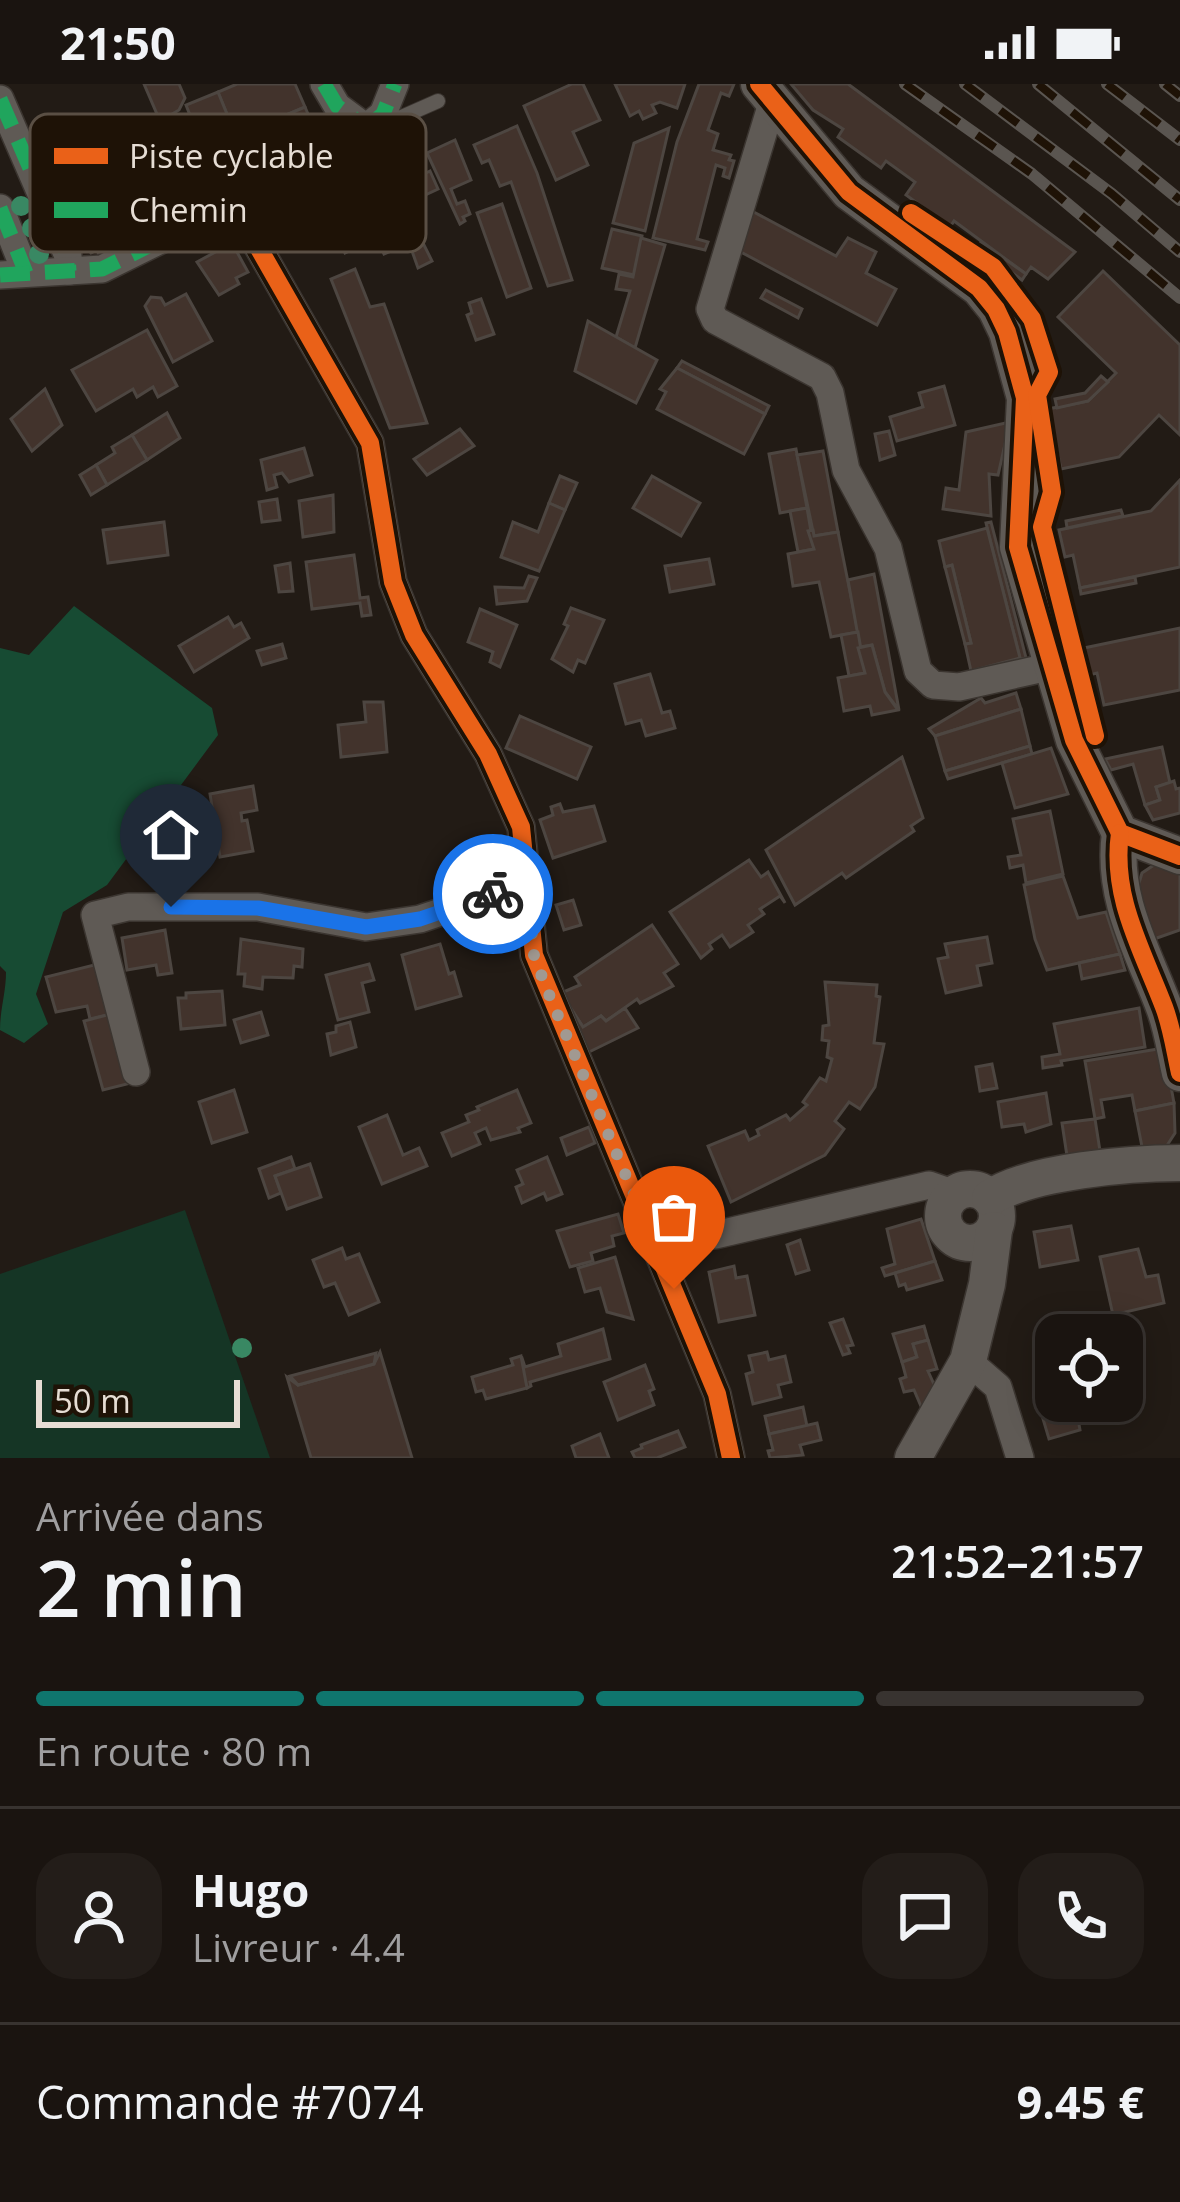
<!DOCTYPE html>
<html lang="fr">
<head>
<meta charset="utf-8">
<style>
  body { margin:0; font-family:"Open Sans",sans-serif; background:#231d19; color:#f1f3f6; height:100vh; display:flex; flex-direction:column; font-size:45px; white-space:nowrap }
  * { box-sizing:border-box; margin:0 }
  p { font-size:39px; color:#9f9e9f }
  .icon { flex:none; width:66px; height:66px; fill:none; stroke:currentColor; stroke-width:2; stroke-linecap:round; stroke-linejoin:round }
  .map { position:relative; height:1374px; overflow:hidden }
  .details { display:flex; flex-direction:column; background:#1a1410; flex:1 }
  .details>* { flex:none }
  .fabs { position:absolute; left:1035px; top:1230px; display:grid; gap:24px }
  .fabs a { display:grid; place-items:center; width:108px; height:108px; border-radius:24px; background:#1a1410; box-shadow:0 6px 30px #0003,0 0 0 3px #383330; font-size:60px }
  .scale { position:absolute; left:36px; bottom:30px; width:204px; box-sizing:border-box; padding-left:12px; border:6px solid #e6ddd4; border-top:0; font-size:33px; line-height:42px; white-space:nowrap; color:#e6ddd4; -webkit-text-stroke:9px #1e1206; paint-order:stroke }
  .pin { position:absolute; display:grid; place-items:center; width:102px; height:102px; color:#fff; margin:-123px -51px; border-radius:50% 50% 50% 0; rotate:-45deg; box-shadow:0 0 12px #0007 }
  .pin .icon { rotate:45deg }
  .courier { position:absolute; display:grid; place-items:center; width:120px; height:120px; margin:-60px; border:9px solid #1a73e8; border-radius:50%; background:#fff; color:#222; box-shadow:0 3px 15px #0007 }
  .head em { font-style:normal; font-weight:600 }
  .head div { display:flex; flex-direction:column-reverse }
  .head { display:flex; align-items:center; justify-content:space-between; height:204px; padding:0 36px }
  h1 { font-size:78px; font-weight:600; line-height:90px }
  .bar { display:grid; grid-template-columns:repeat(4,1fr); gap:18px 12px; align-content:center; height:144px; padding:0 36px }
  .bar i { height:15px; border-radius:9px; background:#383330 }
  .bar .selected { background:#0f766e }
  .bar p { grid-column:span 4 }
  .line { display:flex; align-items:center; gap:30px; padding:0 36px; border-top:3px solid #383330 }
  .line div { flex:1 }
  .round { display:grid; place-items:center; flex:none; width:126px; height:126px; border-radius:36px; background:#231d19 }
  .status { display:flex; justify-content:space-between; align-items:center; height:84px; padding:0 60px; background:#1a1410; direction:ltr }
  .status svg { height:33px; fill:currentColor }
  .map>svg:first-child { display:block }
  .green { fill:#153525 }
  .forest { fill:#174b33 }
  .building { fill:#42332c; stroke:#4d4641; stroke-width:3 }
  .lines { fill:none; stroke-linecap:round; stroke-linejoin:round }
  .lane-casing { stroke:#3b3530; stroke-width:16 }
  .street-casing { stroke:#3b3530; stroke-width:30 }
  .secondary-casing { stroke:#3b3530; stroke-width:39 }
  .lane { stroke:#5f5a55; stroke-width:14 }
  .street { stroke:#5f5a55; stroke-width:27 }
  .secondary { stroke:#5f5a55; stroke-width:36 }
  .rail-casing { stroke:#5a5550; stroke-width:12 }
  .rail { stroke:#1e1206; stroke-width:8; stroke-dasharray:22; stroke-linecap:butt }
  .quiet { stroke:#20a55d; stroke-width:15; stroke-dasharray:30 15; stroke-linecap:butt }
  .cycleway-casing { stroke:#1e1206; stroke-width:26 }
  .cycleway { stroke:#ea6118; stroke-width:18 }
  .tree { fill:#398863 }
  .done { stroke:#a19991; stroke-width:12; stroke-dasharray:0 21.6 }
  .route { stroke:#1a73e8; stroke-width:15 }
  .key { fill:#1e1206; stroke:#5a4f44; stroke-width:3 }
  .key-label { font-size:33px; fill:#e6ddd4 }
</style>
</head>
<body>
<div class="status"><b>21:50</b><svg viewBox="0 0 49 12"><path d="M0 12V9h3v3zM5 12V6h3v6zM10 12V3h3v9zM15 12V0h3v12zM26 1h20v11H26zM47 4h2v5h-2z"/></svg></div>
<div class="map">
<svg width="1180" height="1374" viewBox="0 0 1180 1374">
  <rect width="100%" height="100%" fill="#221b15"/>
  <path class="green" d="M185 1126 270 1374H0V1190Z"/>
  <path class="forest" d="M74 522 212 624 218 651 107 801 63 828 36 910 48 940 24 959 0 946C0 925 6 909 6 888L0 882V564L29 571Z"/>
  <g class="building">
    <path d="M144 0H179L185 14 179 26 160 37Z"/>
    <path d="M237 0H295L305 23 253 45 248 33 231 40 218 8Z"/>
    <path d="M572 0H583L600 36 573 48 588 81 556 96 524 22Z"/>
    <path d="M615 0H685L677 24 660 18 652 21 656 29 643 35 639 27 630 32Z"/>
    <path d="M699 0H734L729 12 721 9 708 46 718 50 713 66 731 71 729 76 734 77 729 94 723 92 725 84 716 81 697 155 708 158 705 166 653 154 677 58Z"/>
    <path d="M791 0H848L1075 168 1048 195 1031 183 1026 190 954 137 950 143 906 111 915 98 886 77 881 84 838 53 843 45 813 26Z"/>
    <path d="M218 8 231 40 199 54 186 21Z"/>
    <path d="M305 23 321 60 270 85 253 45Z"/>
    <path d="M517 42 537 89 572 196 548 202 511 98 500 102 489 76 482 79 474 61Z"/>
    <path d="M669 44 645 147 613 139 634 59Z"/>
    <path d="M455 56 471 96 451 105 457 120 465 117 470 130 463 133 465 137 460 140 427 69Z"/>
    <path d="M415 74 422 91 430 87 438 105 404 121 432 177 418 184 384 88Z"/>
    <path d="M354 102 370 140 392 131 405 161 384 170 377 154 345 169 323 116Z"/>
    <path d="M118 117 135 153 99 171 97 166 91 169 82 157 90 154 81 135Z"/>
    <path d="M502 120 531 204 507 213 477 129Z"/>
    <path d="M750 126 836 172 848 154 876 168 866 189 896 205 877 241 739 167Z"/>
    <path d="M612 145 642 152 634 191 602 184Z"/>
    <path d="M641 154 665 161 635 264 616 253 630 207 616 205 619 190 633 193Z"/>
    <path d="M981 158 1026 190 1022 196 977 163Z"/>
    <path d="M232 159 248 188 236 194 239 200 219 211 197 178Z"/>
    <path d="M355 185 370 223 384 220 427 339 390 344 331 195Z"/>
    <path d="M1103 187 1180 261V351L1159 331 1119 373 1061 385 1048 325 1088 317 1116 289 1058 233Z"/>
    <path d="M766 206 802 225 798 234 761 214Z"/>
    <path d="M186 210 212 257 173 278 145 222 151 213 161 214 165 221Z"/>
    <path d="M481 215 494 250 476 256 467 231 472 229 469 219Z"/>
    <path d="M588 237 657 276 636 319 575 287Z"/>
    <path d="M147 246 177 302 158 313 153 303 137 313 133 305 96 327 72 286Z"/>
    <path d="M682 277 769 322 765 330 677 284Z"/>
    <path d="M677 284 765 330 744 370 657 325 666 308 660 305Z"/>
    <path d="M1101 292 1108 298 1088 317 1057 324 1055 315 1085 309Z"/>
    <path d="M944 302 955 341 897 357 890 333 923 323 919 309Z"/>
    <path d="M45 305 62 341 32 367 11 335Z"/>
    <path d="M167 329 180 354 147 376 132 351Z"/>
    <path d="M1010 338 998 391 989 390 991 432 943 425 946 404 959 406 966 348Z"/>
    <path d="M460 345 474 362 427 391 414 375Z"/>
    <path d="M889 347 895 371 880 376 875 350Z"/>
    <path d="M132 351 147 376 107 401 96 381 115 369 112 363Z"/>
    <path d="M304 364 312 391 289 398 282 389 274 391 277 403 267 406 261 376Z"/>
    <path d="M796 365 807 424 780 429 769 370Z"/>
    <path d="M823 367 838 448 814 452 797 371Z"/>
    <path d="M96 381 107 401 91 411 80 391Z"/>
    <path d="M560 392 577 399 565 426 549 419Z"/>
    <path d="M652 392 700 419 681 452 633 424Z"/>
    <path d="M1180 396V483L1080 504 1073 471 1065 473 1059 446 1151 427Z"/>
    <path d="M333 411 334 448 303 453 299 417Z"/>
    <path d="M277 415 280 436 262 438 259 418Z"/>
    <path d="M549 419 565 426 539 487 501 473 513 438 538 448Z"/>
    <path d="M807 424 814 465 798 468 790 427Z"/>
    <path d="M1121 426 1123 432 1067 444 1066 437Z"/>
    <path d="M164 438 168 471 108 479 103 446Z"/>
    <path d="M991 438 1026 574 1016 576 1020 574 986 439Z"/>
    <path d="M987 444 1020 574 971 587 965 560 971 559 952 481 945 483 939 457Z"/>
    <path d="M813 446 814 452 838 448 858 548 831 553 819 498 793 502 788 470 814 465 808 447Z"/>
    <path d="M354 471 360 514 368 513 371 531 362 532 360 519 312 525 306 478Z"/>
    <path d="M709 475 714 500 670 508 665 482Z"/>
    <path d="M290 479 293 507 279 508 275 482Z"/>
    <path d="M952 481 971 559 965 560 945 483Z"/>
    <path d="M874 490 899 626 885 608 872 561 860 563 848 496Z"/>
    <path d="M529 492 537 494 527 517 497 520 495 503 524 504Z"/>
    <path d="M1135 493 1136 499 1081 510 1080 504Z"/>
    <path d="M571 524 604 536 585 579 578 576 573 588 552 575 568 542 564 540Z"/>
    <path d="M480 525 517 541 500 583 490 578 493 568 468 558Z"/>
    <path d="M228 533 234 543 241 539 249 554 194 588 179 562Z"/>
    <path d="M1180 544V606L1104 621 1097 589 1089 591 1084 564Z"/>
    <path d="M858 548 865 589 849 592 841 551Z"/>
    <path d="M282 560 286 574 262 581 257 567Z"/>
    <path d="M872 561 885 608 898 626 872 631 870 622 844 627 838 594 865 589 858 564Z"/>
    <path d="M650 590 662 629 670 627 675 644 646 652 641 636 626 640 615 600Z"/>
    <path d="M1016 609 1021 625 935 652 929 645 981 614 985 619Z"/>
    <path d="M364 618H383L387 668 341 673 338 641 366 638Z"/>
    <path d="M1021 625 1030 662 945 687 935 652Z"/>
    <path d="M520 632 591 663 577 695 506 664Z"/>
    <path d="M1030 662 1032 670 948 695 945 687Z"/>
    <path d="M1162 663 1170 699 1156 703 1160 716 1145 721 1133 680 1111 686 1105 675Z"/>
    <path d="M1051 664 1068 710 1015 724 1002 679Z"/>
    <path d="M902 673 923 734 911 742 914 747 846 794 842 789 795 821 766 766Z"/>
    <path d="M1174 697 1176 705 1180 704V729L1153 736 1145 721 1160 716 1156 703Z"/>
    <path d="M253 702 257 726 241 729 242 737 247 736 253 767 220 773 210 710Z"/>
    <path d="M560 720 563 728 594 722 605 757 553 774 540 736 553 731 551 723Z"/>
    <path d="M1050 727 1063 790 1026 799 1023 781 1010 784 1008 773 1021 771 1013 735Z"/>
    <path d="M749 776 761 793 768 788 785 819 780 812 760 825 764 830 748 841 753 848 730 863 722 851 709 860 712 865 701 874 670 828Z"/>
    <path d="M1154 781 1180 788V846L1154 855 1136 809 1142 789Z"/>
    <path d="M1063 792 1078 834 1106 828 1120 870 1047 886 1035 855 1024 801Z"/>
    <path d="M573 816 581 841 564 846 556 821Z"/>
    <path d="M652 841 678 880 664 889 673 902 640 919 637 915 606 937 601 932 583 943 561 909 580 901 575 893Z"/>
    <path d="M165 846 172 889 158 891 156 881 127 886 122 854Z"/>
    <path d="M987 853 992 879 977 882 981 901 946 909 938 875 948 873 945 860Z"/>
    <path d="M241 855 303 865 302 883 294 882 293 894 263 893 262 905 244 902 245 890H238Z"/>
    <path d="M440 860 449 890 454 888 461 912 416 925 402 871Z"/>
    <path d="M1120 870 1125 886 1082 895 1079 879Z"/>
    <path d="M98 880 111 930 90 935 87 922 56 928 46 893Z"/>
    <path d="M369 880 374 896 362 899 369 928 338 936 326 891Z"/>
    <path d="M825 898 877 901 876 912 880 913 874 959 884 960 875 1003 860 1025 849 1018 835 1037 844 1045 825 1071 731 1118 708 1062 745 1047 749 1056 759 1051 757 1046 786 1031 790 1036 807 1021 803 1018 820 994 826 997 832 975 827 973 829 957 822 956 823 942 829 941Z"/>
    <path d="M222 907 225 941 181 945 178 914H186V909Z"/>
    <path d="M625 924 638 944 587 969 571 925 583 943 601 932 606 937Z"/>
    <path d="M1139 924 1145 963 1061 977 1062 981 1043 984 1042 973 1060 970 1054 940Z"/>
    <path d="M261 928 268 951 241 959 234 936Z"/>
    <path d="M111 930 131 999 103 1006 84 937Z"/>
    <path d="M350 938 356 963 331 971 327 950 336 948V942Z"/>
    <path d="M1164 964 1174 1019 1135 1027 1132 1011 1101 1016 1104 1033 1095 1035 1085 977Z"/>
    <path d="M992 980 997 1004 980 1007 976 983Z"/>
    <path d="M234 1006 247 1048 212 1059 199 1018Z"/>
    <path d="M517 1006 531 1039 518 1044 520 1048 491 1056 486 1044 475 1049 480 1060 452 1072 442 1049 469 1038 466 1031 479 1026 477 1023Z"/>
    <path d="M1046 1009 1051 1040 1026 1048 1024 1040 1002 1043 998 1018Z"/>
    <path d="M1174 1019 1175 1049 1166 1063 1143 1068 1135 1027Z"/>
    <path d="M387 1031 403 1071 419 1064 427 1082 382 1100 359 1043Z"/>
    <path d="M1095 1035 1100 1067 1067 1072 1062 1039Z"/>
    <path d="M589 1043 595 1059 567 1071 561 1054Z"/>
    <path d="M291 1073 295 1085 275 1092 281 1109 269 1114 259 1085Z"/>
    <path d="M547 1073 562 1110 547 1116 544 1109 522 1119 516 1103 523 1100 517 1086Z"/>
    <path d="M310 1080 321 1113 287 1125 275 1092Z"/>
    <path d="M618 1130 624 1149 612 1152 614 1162 591 1169 593 1177 570 1183 557 1147Z"/>
    <path d="M921 1135 935 1177 885 1192 882 1184 895 1180 887 1145Z"/>
    <path d="M1071 1142 1078 1176 1040 1183 1034 1148Z"/>
    <path d="M800 1156 809 1186 796 1190 787 1161Z"/>
    <path d="M342 1164 346 1175 359 1170 379 1218 349 1231 335 1199 324 1203 313 1176Z"/>
    <path d="M1138 1165 1146 1193 1158 1191 1164 1219 1113 1231 1100 1173Z"/>
    <path d="M615 1173 633 1235 607 1228 600 1204 585 1208 578 1184Z"/>
    <path d="M935 1177 942 1196 907 1206 905 1200 899 1202 895 1189Z"/>
    <path d="M734 1182 736 1194 747 1192 755 1231 719 1238 709 1188Z"/>
    <path d="M843 1235 853 1261 847 1262 850 1269 843 1271 830 1239Z"/>
    <path d="M924 1242 928 1256 913 1260 917 1273 902 1278 893 1250Z"/>
    <path d="M603 1245 610 1275 530 1298 531 1302 527 1304 519 1275 522 1274 525 1283 561 1272 558 1260Z"/>
    <path d="M928 1256 937 1285 928 1287 937 1307 923 1327 914 1306 904 1308 900 1295 906 1293 902 1278 917 1273 913 1260Z"/>
    <path d="M380 1268 412 1374H311L287 1293 298 1301 374 1280Z"/>
    <path d="M767 1268 769 1276 785 1272 791 1298 778 1301 781 1313 753 1320 746 1290 753 1288 749 1272Z"/>
    <path d="M376 1269 374 1280 298 1301 290 1292Z"/>
    <path d="M521 1272 527 1304 486 1315 483 1306 476 1308 472 1293 513 1281 511 1275Z"/>
    <path d="M645 1281 654 1305 649 1307 654 1321 618 1336 604 1298Z"/>
    <path d="M1056 1313V1317H1092L1095 1331 1078 1335 1080 1346 1049 1355 1038 1318Z"/>
    <path d="M803 1323 807 1342 769 1350 765 1332Z"/>
    <path d="M817 1339 821 1356 800 1361 803 1371 770 1374 768 1367 773 1366 769 1350Z"/>
    <path d="M678 1347 685 1363 657 1374H635L632 1368 642 1364 641 1361Z"/>
    <path d="M600 1350 609 1374H576L572 1362Z"/>
  </g>
  <g class="lines">
    <defs>
      <path id="lane" d="M379 43 438 17"/>
      <g id="street">
        <path d="M324 0 337 22 368 45"/>
        <path d="M0 15 68 172 69 187"/>
        <path d="M773 16 710 225 715 236 822 293 830 309 846 386 888 464 918 587 933 601 959 603 1053 582"/>
        <path d="M233 119 370 359 393 498 414 551 488 670 521 743 534 871 717 1310 731 1374"/>
        <path d="M0 124 26 189"/>
        <path d="M0 191 102 185 334 70 383 30 395 0"/>
        <path d="M136 988 95 831 128 823H258L366 843 420 835 527 799"/>
        <path d="M715 1151 929 1101 955 1110"/>
        <path d="M968 1277 998 1303 1020 1374"/>
      </g>
      <g id="secondary">
        <path d="M759 0 849 108 979 204 996 225 1007 248 1025 314 1018 463 1074 656 1120 749 1180 772"/>
        <path d="M1120 749C1111 813 1142 865 1164 923 1172 944 1175 967 1180 989"/>
        <circle cx="970" cy="1132" r="27"/>
        <path d="M990 1114C1029 1087 1132 1079 1180 1079"/>
        <path d="M913 1374 968 1277 987 1200 994 1146"/>
      </g>
    </defs>
    <use href="#lane" class="lane-casing"/>
    <use href="#street" class="street-casing"/>
    <use href="#secondary" class="secondary-casing"/>
    <use href="#lane" class="lane"/>
    <use href="#street" class="street"/>
    <use href="#secondary" class="secondary"/>
    <defs>
      <g id="rail">
        <path d="M905 0 1032 90 1180 214"/>
        <path d="M965 0 1112 110 1180 168"/>
        <path d="M1038 0 1180 116"/>
        <path d="M1107 0 1180 56"/>
        <path d="M1165 0 1180 12"/>
      </g>
    </defs>
    <use href="#rail" class="rail-casing"/>
    <use href="#rail" class="rail"/>
    <g class="quiet">
      <path d="M324 0 337 22 368 45"/>
      <path d="M0 15 68 172 69 187"/>
      <path d="M0 124 26 189"/>
      <path d="M0 191 102 185 334 70 383 30 395 0"/>
    </g>
    <defs>
      <g id="cycleway">
        <path d="M759 0 849 108 979 204 996 225 1007 248 1025 314 1018 463 1074 656 1120 749 1180 772"/>
        <path d="M233 119 370 359 393 498 414 551 488 670 521 743 534 871 717 1310 731 1374"/>
        <path d="M911 129 993 183 1032 235 1049 288 1037 311 1052 408 1042 443 1095 652"/>
        <path d="M1120 749C1111 813 1142 865 1164 923 1172 944 1175 967 1180 989"/>
      </g>
    </defs>
    <use href="#cycleway" class="cycleway-casing"/>
    <use href="#cycleway" class="cycleway"/>
  </g>
  <g class="tree">
    <circle cx="21" cy="122" r="10"/>
    <circle cx="32" cy="144" r="10"/>
    <circle cx="39" cy="170" r="10"/>
    <circle cx="242" cy="1264" r="10"/>
  </g>
  <g class="lines">
    <path class="done" d="M493 810 527 799 534 871 545 901 674 1205"/>
    <path class="route" d="M171 823 258 824 366 843 420 835 493 810"/>
  </g>
  <rect x="30" y="30" width="396" height="138" rx="18" class="key"/>
  <rect x="54" y="64" width="54" height="16" fill="#ea6118"/>
  <rect x="54" y="118" width="54" height="16" fill="#20a55d"/>
  <g class="key-label">
    <text x="129" y="84">Piste cyclable</text>
    <text x="129" y="138">Chemin</text>
  </g>
</svg>
<div class="fabs">
<a><svg class="icon" aria-label="locate" viewBox="0 0 24 24"><circle cx="12" cy="12" r="6"/><path d="M12 2v4M12 18v4M2 12h4M18 12h4"/></svg></a>
</div>
<div class="scale">50 m</div>
<div class="pin" style="left:674px;top:1205px;background:#ea580c"><svg class="icon" aria-label="bag" viewBox="0 0 24 24"><path d="M5 8h14l-1 12H6zM9 8a3 3 0 0 1 6 0"/></svg></div>
<div class="pin" style="left:171px;top:823px;background:#1f2937"><svg class="icon" aria-label="home" viewBox="0 0 24 24"><path d="M3 11l9-7 9 7M6 9v11h12V9"/></svg></div>
<div class="courier" style="left:493px;top:810px"><svg class="icon" aria-label="bike" viewBox="0 0 24 24"><circle cx="6" cy="16" r="4"/><circle cx="18" cy="16" r="4"/><path d="M6 16l4-8h5l3 8M10 8l3 8H6M13 5h3"/></svg></div>
</div>
<section class="details">
<div class="head"><div><h1>2 min</h1><p>Arrivée dans</p></div><em>21:52–21:57</em></div>
<div class="bar"><i class="selected"></i><i class="selected"></i><i class="selected"></i><i></i><p>En route · 80 m</p></div>
<div class="line" style="height:216px"><a class="round"><svg class="icon" aria-label="person" viewBox="0 0 24 24"><circle cx="12" cy="8" r="4"/><path d="M4 21q1-7 8-7t8 7"/></svg></a><div><b>Hugo</b><p>Livreur · 4.4</p></div><a class="round"><svg class="icon" aria-label="chat" viewBox="0 0 24 24"><path d="M4 5h16v11H9l-5 4z"/></svg></a><a class="round"><svg class="icon" aria-label="phone" viewBox="0 0 24 24"><path d="M5 4h4l2 5-3 2q2 4 5 5l2-3 5 2v4C11 20 4 13 5 4z"/></svg></a></div>
<div class="line" style="height:156px"><div>Commande #7074</div><b>9.45 €</b></div>
</section>
</body>
</html>
